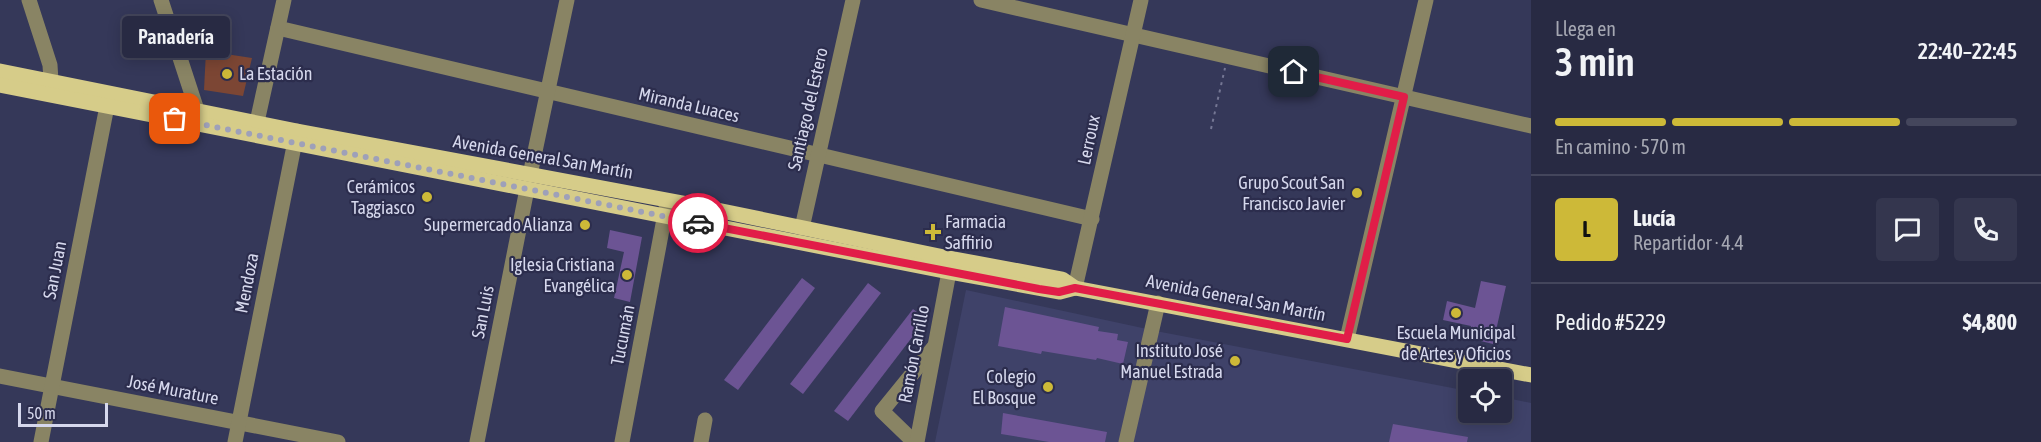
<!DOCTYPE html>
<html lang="es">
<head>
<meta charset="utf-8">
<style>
  body { margin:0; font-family:"Asap Condensed",sans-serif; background:#34364e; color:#f1f3f6; height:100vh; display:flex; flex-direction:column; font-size:22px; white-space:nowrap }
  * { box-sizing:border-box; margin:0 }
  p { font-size:20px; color:#a5a7b2 }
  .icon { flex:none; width:33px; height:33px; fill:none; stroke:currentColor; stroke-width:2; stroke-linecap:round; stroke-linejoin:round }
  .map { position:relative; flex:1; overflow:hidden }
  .sheet { display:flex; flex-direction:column; background:#282a43; width:510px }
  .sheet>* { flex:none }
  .controls { position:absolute; left:1458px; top:369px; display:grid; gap:12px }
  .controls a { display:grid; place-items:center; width:54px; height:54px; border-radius:6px; background:#282a43; box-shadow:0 3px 15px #0003,0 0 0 2px #44465c; font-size:30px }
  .scale { position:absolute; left:18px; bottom:15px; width:90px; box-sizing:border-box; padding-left:6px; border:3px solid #d6d8ed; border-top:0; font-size:16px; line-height:21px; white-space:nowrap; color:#d6d8ed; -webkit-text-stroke:4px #2c2d4d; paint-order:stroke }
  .pin { position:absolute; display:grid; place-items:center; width:51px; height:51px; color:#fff; margin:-26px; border-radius:12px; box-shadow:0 3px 9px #0006 }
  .courier { position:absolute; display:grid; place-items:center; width:60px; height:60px; margin:-30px; border:4px solid #e11d48; border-radius:50%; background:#fff; color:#222; box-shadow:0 2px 8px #0007 }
  .bubble { position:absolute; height:42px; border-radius:6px; background:#282a43; box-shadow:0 3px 15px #0003,0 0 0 2px #44465c; font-size:20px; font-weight:600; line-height:42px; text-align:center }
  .summary em { font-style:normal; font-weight:600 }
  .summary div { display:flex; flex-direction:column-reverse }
  .summary { display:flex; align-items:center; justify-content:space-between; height:102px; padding:0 24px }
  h1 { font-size:39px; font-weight:600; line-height:45px }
  .bar { display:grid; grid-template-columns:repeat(4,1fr); gap:9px 6px; align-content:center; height:72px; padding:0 24px }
  .bar i { height:8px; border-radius:4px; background:#44465c }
  .bar .current { background:#cdb938 }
  .bar p { grid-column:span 4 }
  .line { display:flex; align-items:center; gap:15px; padding:0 24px; border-top:2px solid #44465c }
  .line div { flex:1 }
  .round { display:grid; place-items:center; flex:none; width:63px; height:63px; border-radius:6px; background:#34364e }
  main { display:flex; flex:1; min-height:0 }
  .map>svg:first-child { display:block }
  .built { fill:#3f4269 }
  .green { fill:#7c4634 }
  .building { fill:#6c5494 }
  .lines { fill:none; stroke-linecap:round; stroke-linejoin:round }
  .path { stroke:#757794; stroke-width:2; stroke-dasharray:3 4.5; stroke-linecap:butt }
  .minor { stroke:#898464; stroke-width:15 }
  .major { stroke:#d6cc89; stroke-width:15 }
  .done { stroke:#9ea0b9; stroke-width:6; stroke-dasharray:0 10.8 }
  .route { stroke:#e11d48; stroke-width:8 }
  .poi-dot { fill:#cdb938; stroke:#2c2d4d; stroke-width:2 }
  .labels { text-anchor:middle; stroke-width:4.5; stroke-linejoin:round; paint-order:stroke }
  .poi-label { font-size:18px; fill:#d6d8ed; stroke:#2c2d4d; text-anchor:end }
  .street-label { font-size:18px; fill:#d6d8ed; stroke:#2c2d4d }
</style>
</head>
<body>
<main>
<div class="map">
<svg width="1531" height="442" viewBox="0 0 1531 442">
  <rect width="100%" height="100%" fill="#353859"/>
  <path class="built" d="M966 290 1161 332 1468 391V412H1502V397L1531 403V442H935Z"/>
  <path class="green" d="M206 51 252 58 243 96 204 90Z"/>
  <g class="building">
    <path d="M610 230 642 237 630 302 614 298 624 252 607 248Z"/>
    <path d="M802 278 815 288 738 390 724 380Z"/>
    <path d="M1481 281 1506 286 1493 344 1468 338 1471 326 1443 320 1447 301 1475 308Z"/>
    <path d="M868 283 881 293 803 394 790 384Z"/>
    <path d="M1005 307 1099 327 1098 331 1118 334 1117 340 1128 342 1123 364 1097 358 1096 360 1042 351 1041 354 998 346Z"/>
    <path d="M913 309 926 319 848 421 834 411Z"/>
    <path d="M1003 413 1107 432 1105 442H1049L1001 434Z"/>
    <path d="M1393 424 1468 437 1467 442H1389Z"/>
  </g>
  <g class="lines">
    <path class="path" d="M1211 129 1225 68"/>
    <g class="minor">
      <path d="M29 0 50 65 51 81"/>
      <path d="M161 0 197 110 198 123"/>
      <path d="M981 0 1531 126"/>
      <path d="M278 28 1092 219"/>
      <path d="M257 122 284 0"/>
      <path d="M530 175 567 0"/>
      <path d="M802 228 853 0"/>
      <path d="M1075 288 1141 0"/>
      <path d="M1347 339 1426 0"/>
      <path d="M0 376 338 442"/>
      <path d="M41 442 107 106"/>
      <path d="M235 442 297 131"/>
      <path d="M477 442 527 189"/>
      <path d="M622 442 667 203"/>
      <path d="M701 442 705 420"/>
      <path d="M914 442 882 411 934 347"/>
      <path d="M917 442 949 272"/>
      <path d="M1126 442 1158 303"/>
    </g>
    <g class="major">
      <path d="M0 71 297 131 683 203 949 258 1062 279 1075 288"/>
      <path d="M0 85 949 272 1060 292 1075 288 1531 375"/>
    </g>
  </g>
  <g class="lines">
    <path class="done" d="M175 119 698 223"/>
    <path class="route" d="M698 223 1039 289 1059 292 1075 288 1347 339 1404 97 1294 72"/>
  </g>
  <g class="poi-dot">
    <circle cx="227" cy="74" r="6"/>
    <circle cx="1357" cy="193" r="6"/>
    <circle cx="427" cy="197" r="6"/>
    <circle cx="585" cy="225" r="6"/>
    <path d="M930 223h6v6h6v6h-6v6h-6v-6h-6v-6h6z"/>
    <circle cx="627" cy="275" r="6"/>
    <circle cx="1456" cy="313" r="6"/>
    <circle cx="1235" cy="361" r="6"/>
    <circle cx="1048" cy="387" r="6"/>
  </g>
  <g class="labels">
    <g class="poi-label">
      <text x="239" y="80" text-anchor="start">La Estación</text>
      <text x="1345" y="189">Grupo Scout San<tspan x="1345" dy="21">Francisco Javier</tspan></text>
      <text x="415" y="193">Cerámicos<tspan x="415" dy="21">Taggiasco</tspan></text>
      <text x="945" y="228" text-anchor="start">Farmacia<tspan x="945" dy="21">Saffirio</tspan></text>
      <text x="573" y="231">Supermercado Alianza</text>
      <text x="615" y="271">Iglesia Cristiana<tspan x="615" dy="21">Evangélica</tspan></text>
      <text x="1456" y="339" text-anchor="middle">Escuela Municipal<tspan x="1456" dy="21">de Artes y Oficios</tspan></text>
      <text x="1223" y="357">Instituto José<tspan x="1223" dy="21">Manuel Estrada</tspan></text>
      <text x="1036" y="383">Colegio<tspan x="1036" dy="21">El Bosque</tspan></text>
    </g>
    <g class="street-label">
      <text transform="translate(689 105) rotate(13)" y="6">Miranda Luaces</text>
      <text transform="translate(808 109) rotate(-77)" y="6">Santiago del Estero</text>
      <text transform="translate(1089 140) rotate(-78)" y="6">Lerroux</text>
      <text transform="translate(543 157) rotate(10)" y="6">Avenida General San Martín</text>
      <text transform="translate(55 270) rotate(-79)" y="6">San Juan</text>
      <text transform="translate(247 283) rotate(-79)" y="6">Mendoza</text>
      <text transform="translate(1236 298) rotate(11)" y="6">Avenida General San Martín</text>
      <text transform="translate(483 312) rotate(-79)" y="6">San Luis</text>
      <text transform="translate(623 335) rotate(-79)" y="6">Tucumán</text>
      <text transform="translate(914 354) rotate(-79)" y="6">Ramón Carrillo</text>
      <text transform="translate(173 390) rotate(11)" y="6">José Murature</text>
    </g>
  </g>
</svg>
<div class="controls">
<a><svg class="icon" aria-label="locate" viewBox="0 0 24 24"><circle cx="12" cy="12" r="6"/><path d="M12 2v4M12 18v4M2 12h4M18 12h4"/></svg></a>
</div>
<div class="scale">50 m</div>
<div class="pin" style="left:175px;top:119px;background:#ea580c"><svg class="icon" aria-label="bag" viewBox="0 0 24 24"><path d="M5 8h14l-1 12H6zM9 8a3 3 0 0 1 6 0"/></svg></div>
<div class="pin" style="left:1294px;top:72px;background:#1f2937"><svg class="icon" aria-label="home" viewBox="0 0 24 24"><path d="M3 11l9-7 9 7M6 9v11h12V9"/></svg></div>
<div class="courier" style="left:698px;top:223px"><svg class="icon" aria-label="car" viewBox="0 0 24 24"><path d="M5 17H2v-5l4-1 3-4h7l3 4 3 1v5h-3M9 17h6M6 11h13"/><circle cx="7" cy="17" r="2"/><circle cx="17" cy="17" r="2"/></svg></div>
<div class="bubble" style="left:122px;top:16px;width:108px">Panadería</div>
</div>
<section class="sheet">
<div class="summary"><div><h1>3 min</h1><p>Llega en</p></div><em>22:40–22:45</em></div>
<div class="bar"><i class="current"></i><i class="current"></i><i class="current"></i><i></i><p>En camino · 570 m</p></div>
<div class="line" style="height:108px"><b class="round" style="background:#cdb938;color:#111">L</b><div><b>Lucía</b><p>Repartidor · 4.4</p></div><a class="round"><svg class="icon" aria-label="chat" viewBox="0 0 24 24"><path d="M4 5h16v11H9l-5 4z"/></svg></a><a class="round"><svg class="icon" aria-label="phone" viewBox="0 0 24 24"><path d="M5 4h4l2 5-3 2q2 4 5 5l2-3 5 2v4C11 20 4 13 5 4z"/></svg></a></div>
<div class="line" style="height:78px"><div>Pedido #5229</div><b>$4,800</b></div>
</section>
</main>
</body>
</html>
